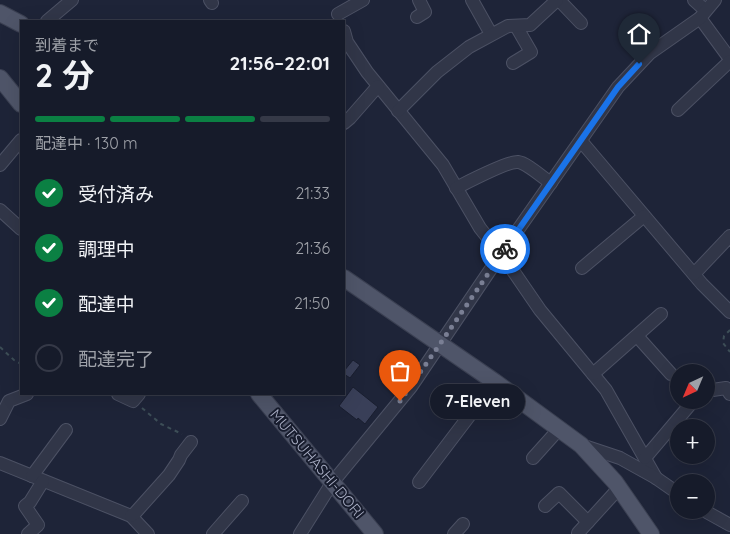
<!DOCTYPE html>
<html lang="ja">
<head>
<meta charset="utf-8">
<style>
  body { margin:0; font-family:Quicksand,"Noto Sans JP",sans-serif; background:#1f2432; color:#f1f3f6; height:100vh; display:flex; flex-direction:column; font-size:19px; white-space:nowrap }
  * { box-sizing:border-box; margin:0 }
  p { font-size:16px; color:#9ea1a8 }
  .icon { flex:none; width:28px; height:28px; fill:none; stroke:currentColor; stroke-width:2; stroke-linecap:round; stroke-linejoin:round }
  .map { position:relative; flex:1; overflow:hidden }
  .drawer { position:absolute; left:20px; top:20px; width:325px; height:375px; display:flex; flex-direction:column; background:#161b2a; border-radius:0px; box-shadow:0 5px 20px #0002,0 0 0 1px #353947 }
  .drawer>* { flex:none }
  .needle { width:32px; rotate:224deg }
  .tools { position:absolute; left:670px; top:364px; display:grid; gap:10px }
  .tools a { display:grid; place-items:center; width:45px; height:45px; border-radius:50%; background:#161b2a; box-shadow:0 5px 20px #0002,0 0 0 1px #353947; font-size:25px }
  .pin { position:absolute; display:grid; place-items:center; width:42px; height:42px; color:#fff; margin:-51px -21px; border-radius:50% 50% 50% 0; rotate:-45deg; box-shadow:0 0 5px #0007 }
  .pin .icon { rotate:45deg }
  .courier { position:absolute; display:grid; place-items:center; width:50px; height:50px; margin:-25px; border:4px solid #1a73e8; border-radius:50%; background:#fff; color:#222; box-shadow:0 1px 6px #0007 }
  .bubble { position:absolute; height:35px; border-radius:18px; background:#161b2a; box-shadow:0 5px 20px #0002,0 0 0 1px #353947; font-size:16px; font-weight:700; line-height:35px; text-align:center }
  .headline em { font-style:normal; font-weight:700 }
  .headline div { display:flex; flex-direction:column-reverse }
  .headline { display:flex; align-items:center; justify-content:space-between; height:85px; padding:0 15px }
  h1 { font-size:32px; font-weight:700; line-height:38px }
  .bar { display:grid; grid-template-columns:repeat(4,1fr); gap:8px 5px; align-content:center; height:60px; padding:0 15px }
  .bar i { height:6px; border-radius:4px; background:#353947 }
  .bar .current { background:#0b8043 }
  .bar p { grid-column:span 4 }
  ol { padding:0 15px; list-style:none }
  li { display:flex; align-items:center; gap:15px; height:55px }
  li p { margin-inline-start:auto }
  li .icon { padding:5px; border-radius:50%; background:#0b8043; color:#fff; stroke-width:4 }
  li:last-child { color:#9ea1a8 }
  li i { width:28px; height:28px; border:2px solid #353947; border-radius:50% }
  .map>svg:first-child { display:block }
  .building { fill:#393f58; stroke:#191e2f }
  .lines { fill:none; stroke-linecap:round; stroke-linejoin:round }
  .minor-casing { stroke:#4c5164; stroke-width:14 }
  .major-casing { stroke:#3b4052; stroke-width:18 }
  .path { stroke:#3d4e57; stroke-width:2; stroke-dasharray:4 4; stroke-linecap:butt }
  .minor { stroke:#313648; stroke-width:12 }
  .major { stroke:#4f5569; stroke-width:16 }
  .done { stroke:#7a7f94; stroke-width:5; stroke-dasharray:0 9 }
  .route { stroke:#1a73e8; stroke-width:6 }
  .labels { text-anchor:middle; stroke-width:4; stroke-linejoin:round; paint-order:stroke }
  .street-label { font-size:15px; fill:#abb0c6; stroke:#171c2d }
</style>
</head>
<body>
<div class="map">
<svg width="730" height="534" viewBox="0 0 730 534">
  <rect width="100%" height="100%" fill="#1e2438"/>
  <g class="building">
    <path d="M353 360 360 365 350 378 344 374V371Z"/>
    <path d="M353 387 378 407 365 424 358 418 357 420 339 406Z"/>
  </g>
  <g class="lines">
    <defs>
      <g id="minor">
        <path d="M210 0 212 3"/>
        <path d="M472 0 491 34"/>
        <path d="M559 0 581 23"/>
        <path d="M694 0 705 10"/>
        <path d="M338 14 363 0"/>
        <path d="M417 17 425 12 419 0"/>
        <path d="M700 18 730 59"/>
        <path d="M47 21 72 0"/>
        <path d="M344 31 347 42 367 72 443 165 480 228 507 262 540 310 606 390 656 478"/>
        <path d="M513 63 531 52 516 26"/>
        <path d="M678 110 730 61"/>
        <path d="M398 111 437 72 469 47 508 26 530 25 557 0"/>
        <path d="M344 123 350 118 378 86"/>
        <path d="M581 141 702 284 730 312"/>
        <path d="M0 165 21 140"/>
        <path d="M456 188C468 182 508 161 518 162 527 163 543 178 551 183"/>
        <path d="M0 210 21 229"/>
        <path d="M582 268 644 216"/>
        <path d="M694 274 730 236"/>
        <path d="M637 336 671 374"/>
        <path d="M593 374 661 314"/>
        <path d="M706 391 726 388 730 394"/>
        <path d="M118 394 133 401 139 394"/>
        <path d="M0 419 9 401 27 394"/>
        <path d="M581 445 620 458 656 478 679 494"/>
        <path d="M533 458 559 429"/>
        <path d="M645 458 694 400"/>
        <path d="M0 463 131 516 148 534"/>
        <path d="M32 476 66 430"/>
        <path d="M419 482 495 382"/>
        <path d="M545 506 559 493 588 522"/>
        <path d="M703 510 730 525"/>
        <path d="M131 516 135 513 169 475 179 460 181 455 191 442"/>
        <path d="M578 533 619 488"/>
        <path d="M28 534 38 525 25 506 30 502 43 481"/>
        <path d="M213 534 242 501"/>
        <path d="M300 534 332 483 411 387 501 254 618 87 650 53 700 18 715 0"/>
        <path d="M454 534 463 524"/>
      </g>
      <g id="major">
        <path d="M0 13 21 24"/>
        <path d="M0 78 21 104"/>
        <path d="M344 278 495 382 581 445 615 482 651 534"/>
        <path d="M259 394 375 534"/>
      </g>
    </defs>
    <use href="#minor" class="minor-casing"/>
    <use href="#major" class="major-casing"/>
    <g class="path">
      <path d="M730 330 724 336 723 343 730 352"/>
      <path d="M0 347 14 360 21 364"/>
      <path d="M142 408 161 424 182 434"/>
    </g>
    <use href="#minor" class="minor"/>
    <use href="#major" class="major"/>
  </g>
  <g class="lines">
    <path class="done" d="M400 401 440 344 505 249"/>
    <path class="route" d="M505 249 618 87 639 64"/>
  </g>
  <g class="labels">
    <g class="street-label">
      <text transform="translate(317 464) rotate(50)" y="5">MUTSUHASHI-DORI</text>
    </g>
  </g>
</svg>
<div class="tools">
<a><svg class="needle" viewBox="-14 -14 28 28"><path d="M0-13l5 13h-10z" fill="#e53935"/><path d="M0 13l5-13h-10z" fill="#9ea1a8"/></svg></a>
<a>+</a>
<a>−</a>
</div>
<div class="pin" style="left:400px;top:401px;background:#ea580c"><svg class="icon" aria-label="bag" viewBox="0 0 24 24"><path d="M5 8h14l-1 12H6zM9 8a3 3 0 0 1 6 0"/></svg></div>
<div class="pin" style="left:639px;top:64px;background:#1f2937"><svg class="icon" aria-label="home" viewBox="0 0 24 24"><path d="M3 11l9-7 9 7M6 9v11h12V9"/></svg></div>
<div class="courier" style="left:505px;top:249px"><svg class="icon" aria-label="bike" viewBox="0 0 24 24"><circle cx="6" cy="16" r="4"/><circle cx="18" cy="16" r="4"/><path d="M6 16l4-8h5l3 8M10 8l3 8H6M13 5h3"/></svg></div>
<div class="bubble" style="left:430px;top:384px;width:95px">7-Eleven</div>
<section class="drawer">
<div class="headline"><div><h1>2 分</h1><p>到着まで</p></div><em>21:56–22:01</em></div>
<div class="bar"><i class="current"></i><i class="current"></i><i class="current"></i><i></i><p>配達中 · 130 m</p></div>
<ol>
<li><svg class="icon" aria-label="check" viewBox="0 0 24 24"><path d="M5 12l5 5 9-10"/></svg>受付済み<p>21:33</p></li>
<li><svg class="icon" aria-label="check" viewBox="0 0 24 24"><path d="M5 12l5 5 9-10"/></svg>調理中<p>21:36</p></li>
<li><svg class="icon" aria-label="check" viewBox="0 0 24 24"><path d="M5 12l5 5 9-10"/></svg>配達中<p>21:50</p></li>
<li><i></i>配達完了</li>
</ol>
</section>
</div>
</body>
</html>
